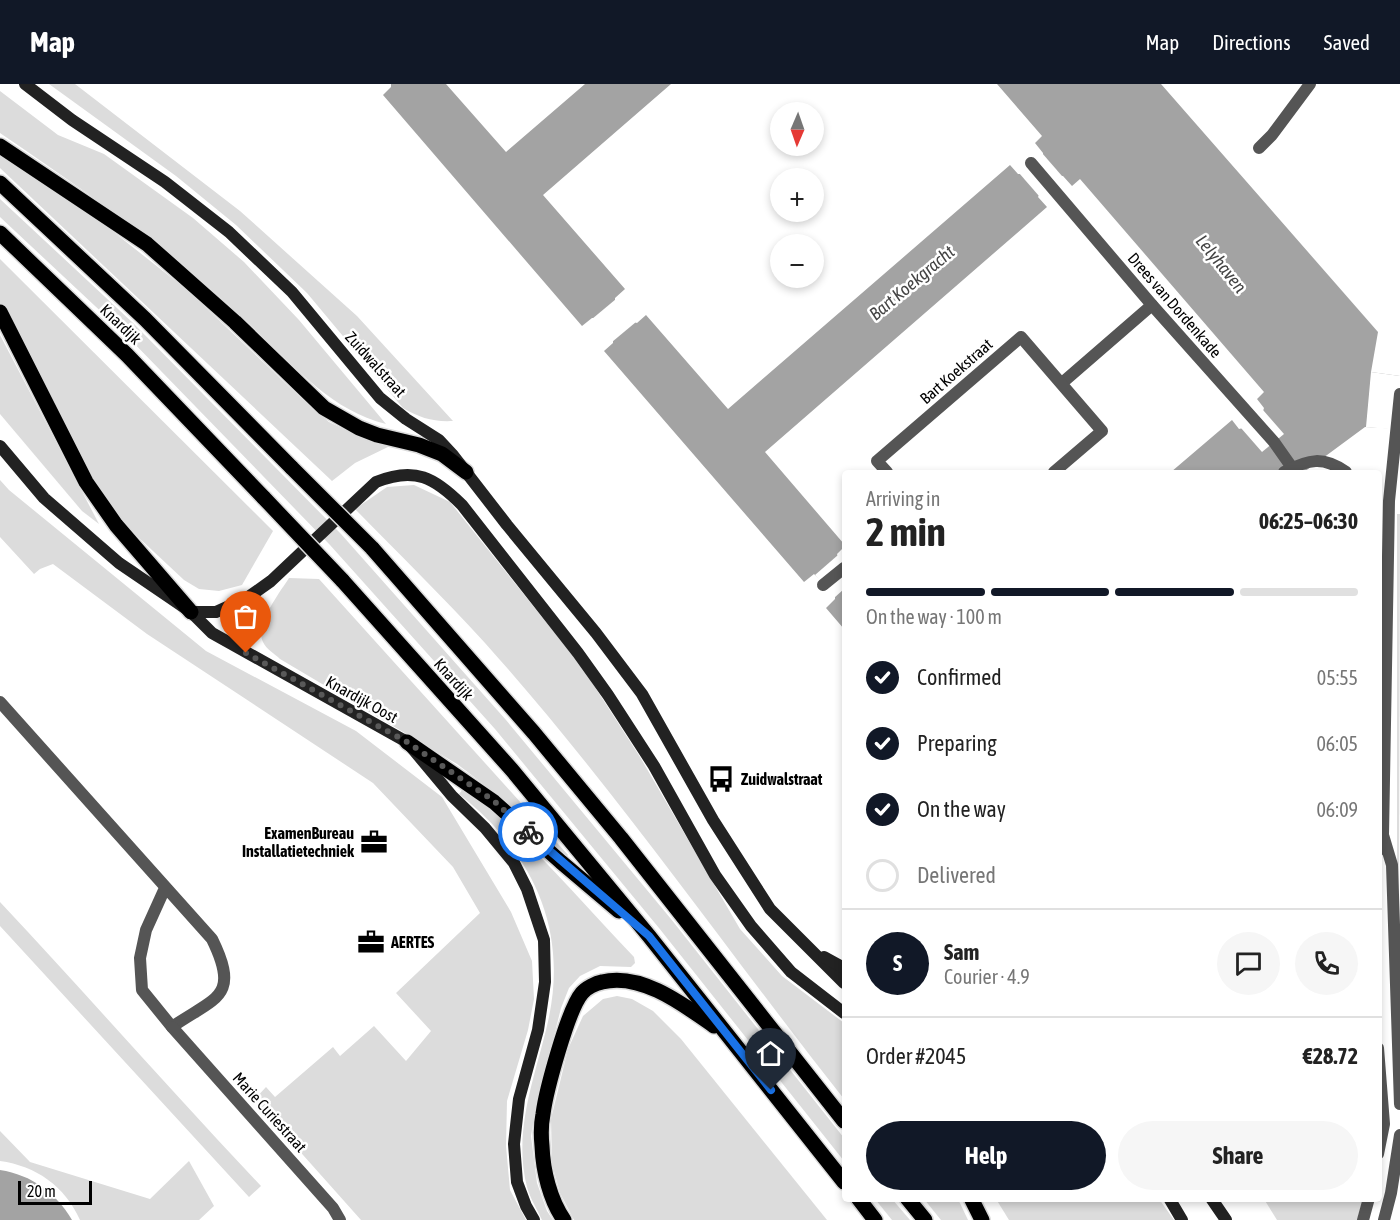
<!DOCTYPE html>
<html lang="en">
<head>
<meta charset="utf-8">
<style>
  body { margin:0; font-family:"Asap Condensed",sans-serif; background:#f6f6f6; color:#222; height:100vh; display:flex; flex-direction:column; font-size:22px; white-space:nowrap }
  * { box-sizing:border-box; margin:0 }
  p { font-size:20px; color:#767676 }
  .icon { flex:none; width:33px; height:33px; fill:none; stroke:currentColor; stroke-width:2; stroke-linecap:round; stroke-linejoin:round }
  .map { position:relative; flex:1; overflow:hidden }
  .details { position:absolute; left:842px; top:386px; width:540px; height:732px; display:flex; flex-direction:column; background:#fff; border-radius:6px; box-shadow:0 3px 9px #0003 }
  .details>* { flex:none }
  .needle { width:39px; rotate:182deg }
  .buttons { position:absolute; left:770px; top:18px; display:grid; gap:12px }
  .buttons a { display:grid; place-items:center; width:54px; height:54px; border-radius:50%; background:#fff; box-shadow:0 3px 9px #0003; font-size:30px }
  .scale { position:absolute; left:18px; bottom:15px; width:74px; box-sizing:border-box; padding-left:6px; border:3px solid #000; border-top:0; font-size:16px; line-height:21px; white-space:nowrap; color:#000; -webkit-text-stroke:4px #fff; paint-order:stroke }
  .pin { position:absolute; display:grid; place-items:center; width:51px; height:51px; color:#fff; margin:-62px -26px; border-radius:50% 50% 50% 0; rotate:-45deg; box-shadow:0 0 6px #0007 }
  .pin .icon { rotate:45deg }
  .courier { position:absolute; display:grid; place-items:center; width:60px; height:60px; margin:-30px; border:4px solid #1a73e8; border-radius:50%; background:#fff; color:#222; box-shadow:0 2px 8px #0007 }
  .head em { font-style:normal; font-weight:700 }
  .head div { display:flex; flex-direction:column-reverse }
  .head { display:flex; align-items:center; justify-content:space-between; height:102px; padding:0 24px }
  h1 { font-size:39px; font-weight:700; line-height:45px }
  .bar { display:grid; grid-template-columns:repeat(4,1fr); gap:9px 6px; align-content:center; height:72px; padding:0 24px }
  .bar i { height:8px; border-radius:4px; background:#e0e0e0 }
  .bar .active { background:#111827 }
  .bar p { grid-column:span 4 }
  .line { display:flex; align-items:center; gap:15px; padding:0 24px; border-top:2px solid #e0e0e0 }
  .line div { flex:1 }
  .round { display:grid; place-items:center; flex:none; width:63px; height:63px; border-radius:32px; background:#f6f6f6 }
  ol { padding:0 24px; list-style:none }
  li { display:flex; align-items:center; gap:18px; height:66px }
  li p { margin-inline-start:auto }
  li .icon { padding:6px; border-radius:50%; background:#111827; color:#fff; stroke-width:4 }
  li:last-child { color:#767676 }
  li i { width:33px; height:33px; border:3px solid #e0e0e0; border-radius:50% }
  .action { display:flex; gap:12px; margin-top:auto; padding:12px 24px }
  .action a { flex:1; height:69px; border-radius:36px; background:#111827; color:#fff; font-size:24px; font-weight:700; line-height:69px; text-align:center }
  .action a+a { background:#f6f6f6; color:#222 }
  header { display:flex; align-items:center; gap:36px; box-sizing:border-box; height:84px; padding:0 30px; background:#111827; color:#fff }
  header strong { font-size:28px }
  nav { display:flex; gap:33px; margin-inline-start:auto; font-size:21px }
  .map>svg:first-child { display:block }
  .green { fill:#dcdcdc }
  .water { fill:#a3a3a3 }
  .pier { fill:#fff }
  .lines { fill:none; stroke-linecap:round; stroke-linejoin:round }
  .primary-casing { stroke:#dbdbdb; stroke-width:18 }
  .street { stroke:#555; stroke-width:12 }
  .secondary { stroke:#222; stroke-width:12 }
  .primary { stroke:#000; stroke-width:15 }
  .primary-bridge-casing { stroke:#dbdbdb; stroke-width:18; stroke-linecap:butt }
  .primary-bridge { stroke:#000; stroke-width:15 }
  .done { stroke:#595959; stroke-width:6; stroke-dasharray:0 10.8 }
  .route { stroke:#1a73e8; stroke-width:8 }
  .labels { text-anchor:middle; stroke-width:5; stroke-linejoin:round; paint-order:stroke }
  .street-label { font-size:16px; fill:#000; stroke:#fff }
  .poi-label { font-size:16px; font-weight:bold; fill:#000; stroke:#fff; text-anchor:start }
  .water-label { font-size:18px; font-style:italic; fill:#444; stroke:#fff }
</style>
</head>
<body>
<header>
<strong>Map</strong>
<nav><a>Map</a><a>Directions</a><a>Saved</a></nav>
</header>
<div class="map">
<svg width="1400" height="1136" viewBox="0 0 1400 1136">
  <rect width="100%" height="100%" fill="#fff"/>
  <g class="green">
    <path d="M49 0H75L240 127 357 232 453 337C433 338 420 334 403 324L307 209 236 141 176 92Z"/>
    <path d="M0 7 58 51 104 70 193 134 244 178 299 236 386 340C333 327 297 285 259 249 233 224 205 199 177 177 120 131 60 90 0 49Z"/>
    <path d="M0 67 106 142 187 206 300 313 329 338 361 353 390 362 355 379 332 397 0 84Z"/>
    <path d="M0 115 133 239 341 450 506 636 671 835 844 1054V1077L659 844 495 645 330 461 126 251 0 133Z"/>
    <path d="M0 175 273 447 242 501 219 507 199 505 184 496 122 438 92 393 0 220Z"/>
    <path d="M0 251 99 440 82 427 0 330Z"/>
    <path d="M0 396 9 406 206 567 356 647 442 713 511 828 532 877 534 915 528 946 507 1017 506 1062 510 1106 526 1136H361L254 1016 266 1003 275 1013 333 963 340 972 374 942 406 977 431 947 396 909 480 829 453 783 373 699 147 550 53 480 40 485 34 490 0 453Z"/>
    <path d="M414 401 450 418 582 583 640 673 740 845 782 892 844 939V1015C724 863 614 703 485 559 443 513 398 469 355 425L387 403Z"/>
    <path d="M1397 430H1400L1399 815 1397 812Z"/>
    <path d="M289 494 319 495 568 771 565 774 499 712 457 680 280 575C275 570 266 565 263 558 254 542 280 508 289 494Z"/>
    <path d="M464 704C528 753 578 815 634 873L635 879 631 883 600 882 580 892 569 904 561 924 535 1028 531 1052 537 1099 547 1127 553 1136H542C537 1125 530 1114 527 1103 512 1044 537 989 549 933 568 841 530 766 459 710Z"/>
    <path d="M0 818C88 912 173 1009 261 1102L249 1113 0 842Z"/>
    <path d="M617 912 632 915 653 927 681 955 827 1136H574L560 1109 552 1080 551 1035 568 965 583 932 603 915Z"/>
    <path d="M0 1047 30 1078 150 1115 189 1077 214 1122 199 1136H80C65 1102 36 1082 0 1077Z"/>
    <path d="M875 1115H892L910 1136H892Z"/>
    <path d="M924 1115H958L968 1136H941Z"/>
    <path d="M996 1115H1159L1174 1136H1009Z"/>
    <path d="M1264 1115H1363L1357 1136H1277Z"/>
  </g>
  <g class="water">
    <path d="M391 0H446L506 68 585 0H671L543 111 625 205 615 214V217L634 238 637 239 646 231 728 325 1010 81 1018 90H1021L1043 72V69L1035 59 1042 52 997 0H1161L1378 248 1371 288 1400 292V345L1365 343 1304 388H1171L1232 336 1239 345 1243 344 1263 327 1264 324 1257 315 1264 308 1080 95 1072 102 1063 92H1061L1039 111 1038 113 1047 123 765 368 844 460V463L837 470 838 473 844 481V545L826 524 835 515V511L814 490 804 498 604 267 613 259V256L594 234H592L582 242 383 11 391 3Z"/>
    <path d="M0 1086C32 1091 56 1109 72 1136H0Z"/>
  </g>
  <g class="pier">
    <path d="M1042 69 1062 92 1039 112 1019 89Z"/>
    <path d="M616 215 636 238 612 258 592 235Z"/>
    <path d="M1371 288 1400 292V346L1366 343Z"/>
    <path d="M1263 326 1284 350 1262 368 1241 344Z"/>
    <path d="M838 471 844 478V505L834 514 815 491Z"/>
  </g>
  <g class="lines">
    <defs>
      <g id="primary">
        <path d="M0 62 147 160 235 238 324 324 359 344 377 351 419 361 442 370 466 388"/>
        <path d="M0 99 145 235 292 384"/>
        <path d="M0 149 127 271 264 414"/>
        <path d="M0 228 86 398 116 441 191 528"/>
        <path d="M372 464 534 649 621 754 844 1037"/>
        <path d="M342 496 512 686 649 852 844 1098"/>
        <path d="M407 658 494 718 561 778 619 827"/>
        <path d="M858 1114 875 1136"/>
        <path d="M907 1114 925 1136"/>
        <path d="M971 1114 982 1136"/>
        <path d="M564 1136C550 1116 543 1087 542 1062 541 1052 541 1040 543 1030 546 1007 568 925 582 909 586 904 596 899 602 898 641 888 684 921 714 942"/>
      </g>
    </defs>
    <use href="#primary" class="primary-casing"/>
    <g class="street">
      <path d="M1259 64 1272 51 1310 0"/>
      <path d="M1031 79 1152 221 1274 358 1293 385"/>
      <path d="M1062 299 1152 221"/>
      <path d="M887 388 877 377 1021 253 1102 347 1054 388"/>
      <path d="M1284 388C1309 375 1323 372 1346 388"/>
      <path d="M823 501 844 484"/>
      <path d="M0 618 212 855C241 914 215 913 172 943L142 906 140 874 146 846 165 804"/>
      <path d="M1383 751 1392 781 1400 1020"/>
      <path d="M1378 767 1383 751 1389 417 1400 310"/>
      <path d="M172 943 333 1124 340 1136"/>
      <path d="M1378 964 1384 1040 1378 1070"/>
      <path d="M1363 1136 1369 1114"/>
      <path d="M1384 1136 1391 1109 1400 1051"/>
    </g>
    <g class="secondary">
      <path d="M25 0 72 36 165 98 229 148 292 208 380 314 406 335 439 356 452 370 507 441 596 549 642 610 713 736 770 825 844 899"/>
      <path d="M0 362 44 414 119 479 191 528 212 549 407 658 452 712 485 744 514 779 527 805 544 856 545 898 538 946 519 1015 514 1060 517 1098 526 1122 534 1136"/>
      <path d="M191 528H216L247 514 271 497 376 398C415 382 435 394 462 421L578 569 608 611 654 682 715 791 751 842 791 888 844 929"/>
      <path d="M824 873 844 884"/>
      <path d="M1169 1114 1182 1136"/>
      <path d="M1211 1114 1226 1136"/>
    </g>
    <use href="#primary" class="primary"/>
    <defs>
      <g id="primary-bridge">
        <path d="M292 384 372 464"/>
        <path d="M264 414 342 496"/>
      </g>
    </defs>
    <use href="#primary-bridge" class="primary-bridge-casing"/>
    <use href="#primary-bridge" class="primary-bridge"/>
  </g>
  <g class="lines">
    <path class="done" d="M246 569 407 658 494 717 528 748"/>
    <path class="route" d="M528 748 649 852 771 1006"/>
  </g>
  <defs>
    <symbol id="bus-bare" viewBox="-9 -9 18 18"><path d="M-5-6H5V4H4V6H2V4H-2V6H-4V4H-5ZM-3.5-4V0h7V-4ZM-3.5 1.2v1.5H-2V1.2ZM2 1.2v1.5H3.5V1.2Z" fill="#000" stroke="#fff" stroke-width="2.5" paint-order="stroke"/></symbol>
    <symbol id="office-bare" viewBox="-9 -9 18 18"><path d="M-6-3h4V-5.5h4V-3h4V5H-6ZM-1-4.5V-3h2v-1.5ZM-6 0V1H6V0Z" fill="#000" stroke="#fff" stroke-width="2.5" paint-order="stroke"/></symbol>
  </defs>
  <g fill-rule="evenodd">
    <use href="#bus-bare" x="702" y="676" width="38" height="38"/>
    <use href="#office-bare" x="355" y="739" width="38" height="38"/>
    <use href="#office-bare" x="352" y="839" width="38" height="38"/>
  </g>
  <g class="labels">
    <g class="street-label">
      <text transform="translate(1175 221) rotate(49)" y="6">Drees van Dordenkade</text>
      <text transform="translate(121 240) rotate(44)" y="6">Knardijk</text>
      <text transform="translate(376 280) rotate(48)" y="6">Zuidwalstraat</text>
      <text transform="translate(956 287) rotate(-41)" y="6">Bart Koekstraat</text>
      <text transform="translate(454 595) rotate(48)" y="6">Knardijk</text>
      <text transform="translate(362 615) rotate(29)" y="6">Knardijk Oost</text>
      <text transform="translate(270 1028) rotate(48)" y="6">Marie Curiestraat</text>
    </g>
    <g class="poi-label">
      <text x="741" y="701">Zuidwalstraat</text>
      <text x="354" y="755" text-anchor="end">ExamenBureau<tspan x="354" dy="18">Installatietechniek</tspan></text>
      <text x="391" y="864">AERTES</text>
    </g>
    <g class="water-label">
      <text transform="translate(1221 180) rotate(51)" y="6">Lelyhaven</text>
      <text transform="translate(912 199) rotate(-40)" y="6">Bart Koekgracht</text>
    </g>
  </g>
</svg>
<div class="buttons">
<a><svg class="needle" viewBox="-14 -14 28 28"><path d="M0-13l5 13h-10z" fill="#e53935"/><path d="M0 13l5-13h-10z" fill="#767676"/></svg></a>
<a>+</a>
<a>−</a>
</div>
<div class="scale">20 m</div>
<div class="pin" style="left:246px;top:569px;background:#ea580c"><svg class="icon" aria-label="bag" viewBox="0 0 24 24"><path d="M5 8h14l-1 12H6zM9 8a3 3 0 0 1 6 0"/></svg></div>
<div class="pin" style="left:771px;top:1006px;background:#1f2937"><svg class="icon" aria-label="home" viewBox="0 0 24 24"><path d="M3 11l9-7 9 7M6 9v11h12V9"/></svg></div>
<div class="courier" style="left:528px;top:748px"><svg class="icon" aria-label="bike" viewBox="0 0 24 24"><circle cx="6" cy="16" r="4"/><circle cx="18" cy="16" r="4"/><path d="M6 16l4-8h5l3 8M10 8l3 8H6M13 5h3"/></svg></div>
<section class="details">
<div class="head"><div><h1>2 min</h1><p>Arriving in</p></div><em>06:25–06:30</em></div>
<div class="bar"><i class="active"></i><i class="active"></i><i class="active"></i><i></i><p>On the way · 100 m</p></div>
<ol>
<li><svg class="icon" aria-label="check" viewBox="0 0 24 24"><path d="M5 12l5 5 9-10"/></svg>Confirmed<p>05:55</p></li>
<li><svg class="icon" aria-label="check" viewBox="0 0 24 24"><path d="M5 12l5 5 9-10"/></svg>Preparing<p>06:05</p></li>
<li><svg class="icon" aria-label="check" viewBox="0 0 24 24"><path d="M5 12l5 5 9-10"/></svg>On the way<p>06:09</p></li>
<li><i></i>Delivered</li>
</ol>
<div class="line" style="height:108px"><b class="round" style="background:#111827;color:#fff">S</b><div><b>Sam</b><p>Courier · 4.9</p></div><a class="round"><svg class="icon" aria-label="chat" viewBox="0 0 24 24"><path d="M4 5h16v11H9l-5 4z"/></svg></a><a class="round"><svg class="icon" aria-label="phone" viewBox="0 0 24 24"><path d="M5 4h4l2 5-3 2q2 4 5 5l2-3 5 2v4C11 20 4 13 5 4z"/></svg></a></div>
<div class="line" style="height:78px"><div>Order #2045</div><b>€28.72</b></div>
<div class="action"><a>Help</a><a>Share</a></div>
</section>
</div>
</body>
</html>
